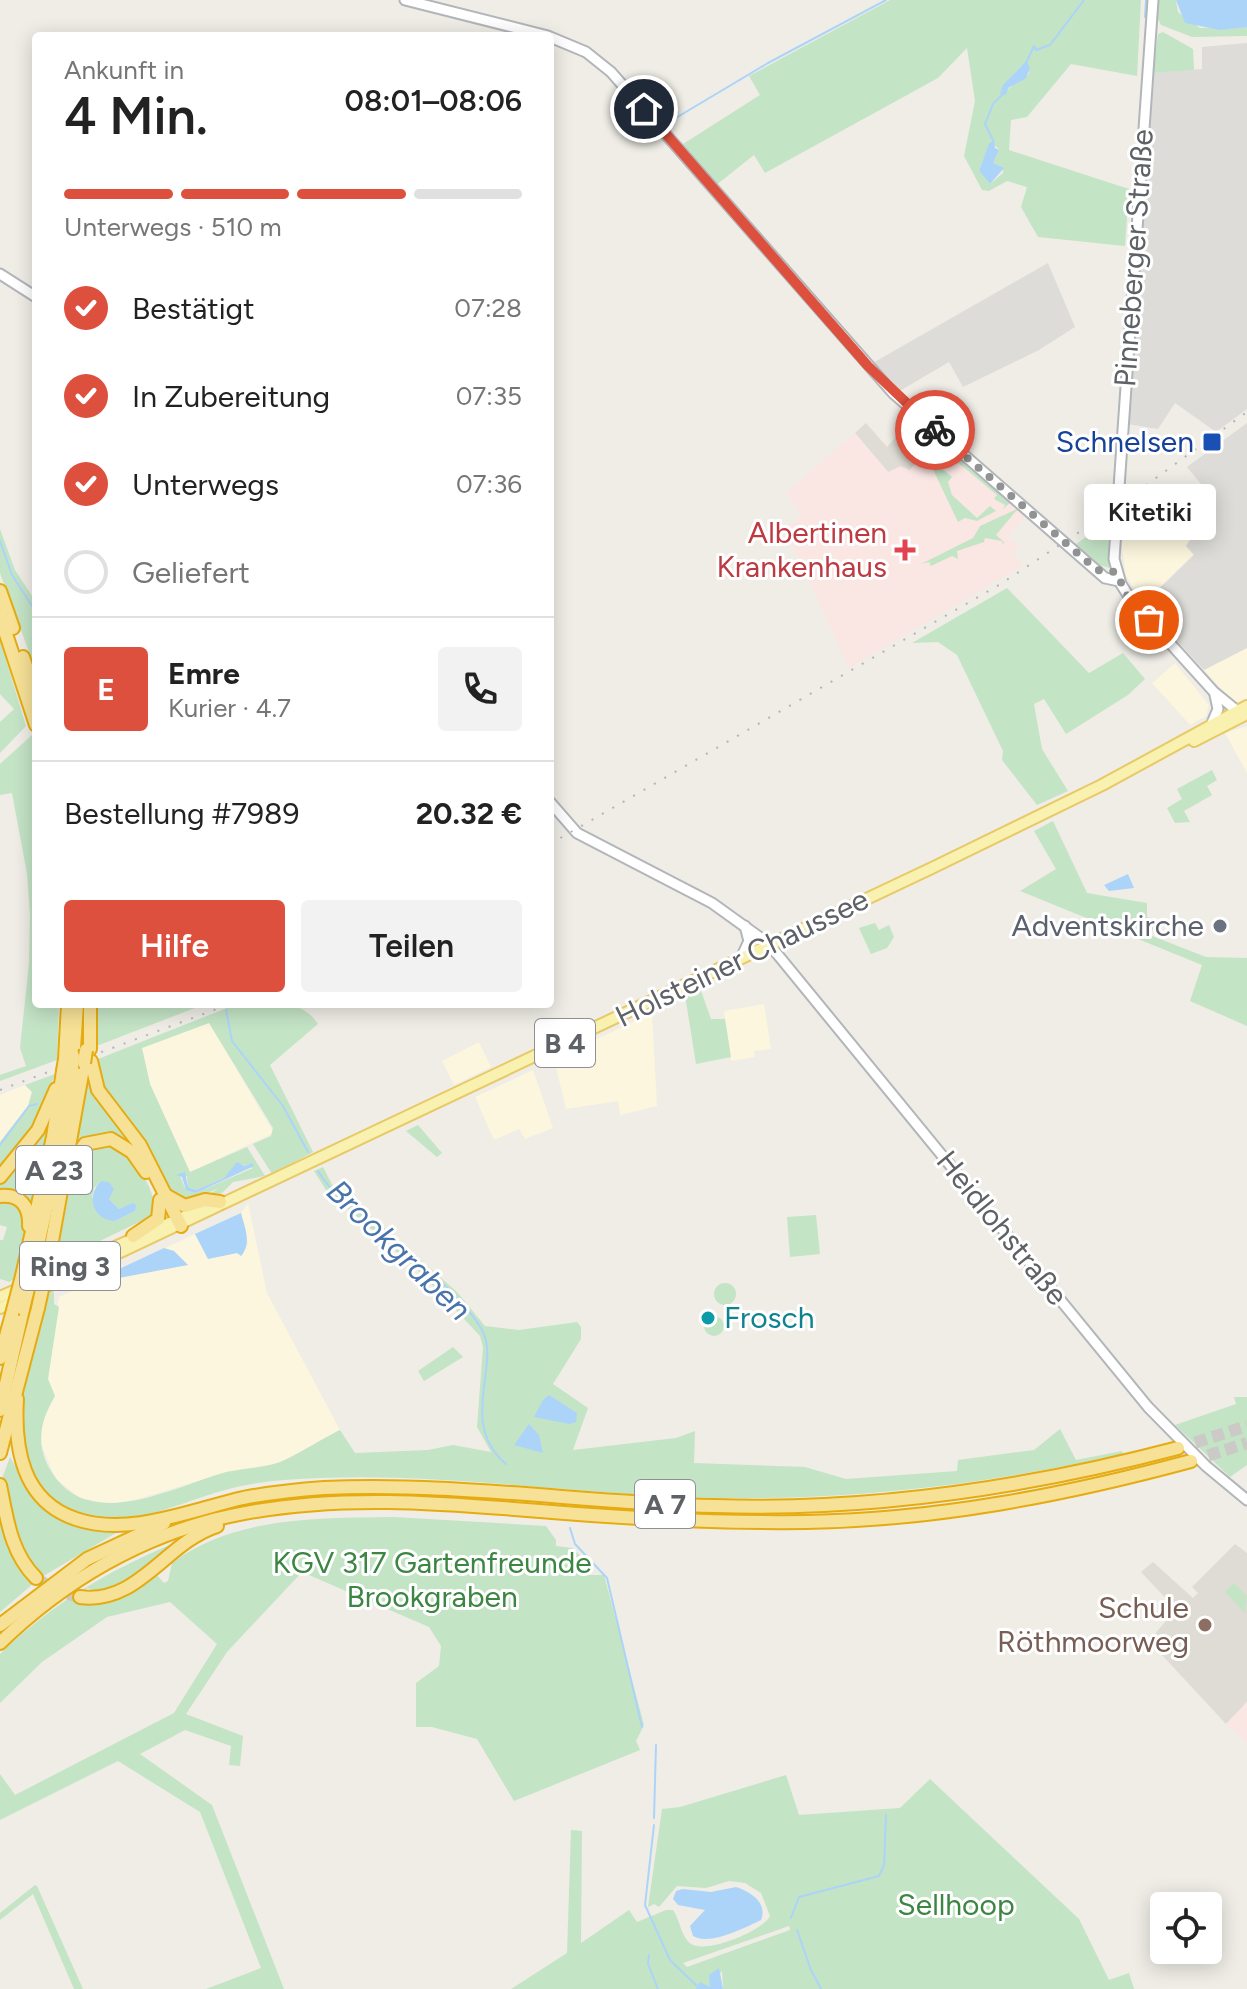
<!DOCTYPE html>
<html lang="de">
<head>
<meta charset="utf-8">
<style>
  body { margin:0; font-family:Figtree,sans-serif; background:#f2f2f2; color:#222; height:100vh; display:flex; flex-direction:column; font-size:30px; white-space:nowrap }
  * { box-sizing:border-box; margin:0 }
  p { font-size:26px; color:#767676 }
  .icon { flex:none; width:44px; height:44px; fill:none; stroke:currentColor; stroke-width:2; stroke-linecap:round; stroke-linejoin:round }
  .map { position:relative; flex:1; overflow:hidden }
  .drawer { position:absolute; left:32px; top:32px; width:522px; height:976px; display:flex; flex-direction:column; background:#fff; border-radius:8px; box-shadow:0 4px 20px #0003 }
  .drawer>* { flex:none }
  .fabs { position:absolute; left:1150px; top:1892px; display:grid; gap:16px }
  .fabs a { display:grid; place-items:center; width:72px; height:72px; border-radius:8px; background:#fff; box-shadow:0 4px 20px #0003; font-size:40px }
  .pin { position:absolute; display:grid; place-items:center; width:68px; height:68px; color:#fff; margin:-34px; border:4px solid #fff; border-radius:50%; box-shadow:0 2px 8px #0007 }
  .courier { position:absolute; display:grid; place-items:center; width:80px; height:80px; margin:-40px; border:6px solid #dd503d; border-radius:50%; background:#fff; color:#222; box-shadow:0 2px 10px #0007 }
  .bubble { position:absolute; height:56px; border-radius:8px; background:#fff; box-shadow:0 4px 20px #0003; font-size:26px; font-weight:600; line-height:56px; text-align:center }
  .head em { font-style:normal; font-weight:600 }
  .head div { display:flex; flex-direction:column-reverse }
  .head { display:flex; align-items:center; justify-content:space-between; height:136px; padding:0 32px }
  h1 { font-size:52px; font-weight:600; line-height:60px }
  .bar { display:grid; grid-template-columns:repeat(4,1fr); gap:12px 8px; align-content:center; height:96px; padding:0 32px }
  .bar i { height:10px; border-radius:6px; background:#e0e0e0 }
  .bar .current { background:#dd503d }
  .bar p { grid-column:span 4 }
  .line { display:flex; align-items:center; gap:20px; padding:0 32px; border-top:2px solid #e0e0e0 }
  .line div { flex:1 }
  .round { display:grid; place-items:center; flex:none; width:84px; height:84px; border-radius:8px; background:#f2f2f2 }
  ol { padding:0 32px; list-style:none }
  li { display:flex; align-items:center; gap:24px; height:88px }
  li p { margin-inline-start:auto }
  li .icon { padding:8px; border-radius:50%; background:#dd503d; color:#fff; stroke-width:4 }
  li:last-child { color:#767676 }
  li i { width:44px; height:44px; border:4px solid #e0e0e0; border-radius:50% }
  .button { display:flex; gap:16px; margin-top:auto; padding:16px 32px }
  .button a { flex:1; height:92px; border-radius:8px; background:#dd503d; color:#fff; font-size:32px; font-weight:600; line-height:92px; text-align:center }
  .button a+a { background:#f2f2f2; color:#222 }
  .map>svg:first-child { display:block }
  .commercial { fill:#fcf6de }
  .industrial { fill:#dedcd8 }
  .education { fill:#dedcd4 }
  .medical { fill:#fae7e4 }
  .green { fill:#c4e4c6; fill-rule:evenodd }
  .water { fill:#acd4f9 }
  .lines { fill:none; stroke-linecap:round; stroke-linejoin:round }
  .stream { stroke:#acd4f9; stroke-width:2 }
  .highway-tunnel { stroke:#cbcac6; stroke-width:12; stroke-dasharray:12 6; stroke-linecap:butt }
  .secondary-casing { stroke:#b2b5b9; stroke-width:13 }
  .primary-casing { stroke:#e8c966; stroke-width:14 }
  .highway-casing { stroke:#e5ab10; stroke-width:16 }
  .secondary { stroke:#fff; stroke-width:9 }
  .primary { stroke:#f9f1b0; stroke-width:10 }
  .highway { stroke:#f6e196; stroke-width:12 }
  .rail { stroke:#b4b5b5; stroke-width:2; stroke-dasharray:2 10; stroke-linecap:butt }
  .highway-bridge-casing { stroke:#e5ab10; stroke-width:16; stroke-linecap:butt }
  .highway-bridge { stroke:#f6e196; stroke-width:12 }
  .done { stroke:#919292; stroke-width:8; stroke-dasharray:0 14.4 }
  .route { stroke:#dd503d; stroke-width:10 }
  .transit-dot { fill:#1a4fb4; stroke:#fff; stroke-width:3 }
  .health-dot { fill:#e0444e; stroke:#fff; stroke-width:3 }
  .worship-dot { fill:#6b7280; stroke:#fff; stroke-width:3 }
  .culture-dot { fill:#0f9aa8; stroke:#fff; stroke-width:3 }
  .education-dot { fill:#8d6e63; stroke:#fff; stroke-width:3 }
  .labels { text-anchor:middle; stroke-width:6; stroke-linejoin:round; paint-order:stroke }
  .shield { fill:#fff; stroke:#8e9093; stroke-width:2 }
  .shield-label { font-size:28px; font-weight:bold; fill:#5e6165 }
  .street-label { font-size:30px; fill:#5e6165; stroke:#fff }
  .transit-label { font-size:30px; fill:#164399; stroke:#fff; text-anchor:end }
  .health-label { font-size:30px; fill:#be3a42; stroke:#fff; text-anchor:end }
  .worship-label { font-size:30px; fill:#5b616d; stroke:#fff; text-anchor:end }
  .culture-label { font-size:30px; fill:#0d838f; stroke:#fff; text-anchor:start }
  .park-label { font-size:30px; fill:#3c8543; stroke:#fff }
  .education-label { font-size:30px; fill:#785e54; stroke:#fff; text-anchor:end }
  .water-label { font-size:32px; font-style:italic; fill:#4974ab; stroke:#fff }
</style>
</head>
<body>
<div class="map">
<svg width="1247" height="1989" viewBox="0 0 1247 1989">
  <rect width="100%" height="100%" fill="#efede6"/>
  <g class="commercial">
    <path d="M1201 487 1216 501 1186 546 1194 554 1143 604 1126 575 1121 542Z"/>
    <path d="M1247 648V698L1235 704 1204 670Z"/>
    <path d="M1175 663 1209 705 1206 716 1190 725 1152 683Z"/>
    <path d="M1247 726V773L1225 733Z"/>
    <path d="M764 1004 771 1049 754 1051 755 1057 731 1061 724 1011Z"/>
    <path d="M652 1013 657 1106 620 1115 618 1101 566 1109 554 1059Z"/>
    <path d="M209 1023 274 1133 190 1172 150 1084 142 1048Z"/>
    <path d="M479 1042 491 1067 454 1085 442 1061Z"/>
    <path d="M533 1070 553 1128 525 1139 519 1129 494 1140 475 1097Z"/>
    <path d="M25 1085 32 1092 28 1106 0 1142V1095Z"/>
    <path d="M248 1203 267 1293 340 1430 279 1463 228 1472 138 1499 111 1504 80 1498 55 1478 41 1444 42 1422 55 1396 48 1379 59 1297 195 1234 208 1259 237 1253 242 1256 248 1243 241 1213Z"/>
  </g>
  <g class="industrial">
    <path d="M1247 43V409L1216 432 1175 403 1158 429 1127 424 1153 73 1202 69V47Z"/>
    <path d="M1048 263 1075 327 1039 350 963 387 949 362 898 392 871 364Z"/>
    <path d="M1247 423V648L1204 670 1143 604 1194 555 1186 546 1215 501 1187 467Z"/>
  </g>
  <g class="education">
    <path d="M913 418 938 439 910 470 888 472 855 433 866 423 887 447Z"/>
    <path d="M1235 1544 1247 1553V1702L1226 1724 1149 1641 1176 1609 1141 1572 1153 1562 1193 1598 1198 1593 1192 1587Z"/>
  </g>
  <g class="medical">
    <path d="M855 433 888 472 901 466 910 470 938 439 1026 515 1008 537 1019 546 1012 554 1024 565 849 668 785 530 802 515 786 493Z"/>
    <path d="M1247 1702V1743L1226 1724Z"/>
  </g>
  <g class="green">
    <path d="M890 0H1141L1137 76 1071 64 1027 117 1011 120 1009 150 1129 189 1125 246 1038 237 1021 207 1027 187 1007 181 989 191 982 190 964 156 975 101 967 48 938 78 765 173 754 155 715 186 683 144 760 95 749 76ZM1022 65 1030 70 1029 74 1008 89 1009 79ZM994 145 999 149 993 163 1003 168V173L990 184 979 171 989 147Z"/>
    <path d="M1157 0H1176L1178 12 1200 28 1247 27V36L1192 37 1161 25 1156 15Z"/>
    <path d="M1163 32 1193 49 1194 70 1153 73 1158 34Z"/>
    <path d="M943 444 1011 502 1003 509 1005 505 994 499 997 495 944 451 934 462 952 477 948 482 952 495 977 518 990 506 996 511 977 521 965 518 958 522 929 461Z"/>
    <path d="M1019 508 1022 511H1016L996 535 1004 542 1003 545 1002 541 985 538 984 542 957 551 958 559 952 556 931 566 929 562 921 564 973 538 980 526Z"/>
    <path d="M1108 522 1109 568 1100 565 1076 544Z"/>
    <path d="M0 529 15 570 36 602V671L0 573Z"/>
    <path d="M1007 588 1089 673 1123 653 1145 679 1128 695 1066 734 1044 699 1034 704 1042 749 1068 791 1037 805 1002 760 1003 751 957 655 938 642 912 643Z"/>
    <path d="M0 640 26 726 0 753V722L14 709 0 694Z"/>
    <path d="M32 735 36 751V1004H59L57 1060 0 1081V1075L26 1066 20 1048 29 963 30 915 27 874 12 793 0 795V764Z"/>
    <path d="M1212 770 1217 780 1207 786 1212 795 1184 811 1190 822 1175 823 1167 808 1182 799 1177 789Z"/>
    <path d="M1053 821 1087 893 1147 903V917L1156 920 1151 934 1142 932 1206 957 1247 958V1026L1190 1001 1202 965 1020 891 1056 869 1034 831Z"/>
    <path d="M875 923 879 930 889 925 894 937 887 948 871 954 859 928Z"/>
    <path d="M700 988 711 1019H725L731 1057 696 1064 685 995Z"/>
    <path d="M93 1004H205L94 1047Z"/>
    <path d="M237 1004C267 1004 300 996 318 1024L270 1065 313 1152 272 1174 253 1144 271 1136 273 1128 209 1023 142 1048 150 1084 190 1172 247 1147 265 1176 233 1182 222 1193 206 1196 219 1188 191 1200 170 1196 101 1090 93 1061ZM238 1163 253 1168 196 1193 185 1188 180 1176H187L188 1187 196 1190 224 1178Z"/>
    <path d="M87 1070 142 1154 125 1141 74 1151Z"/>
    <path d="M55 1074 35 1128 0 1171V1142L28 1106 32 1092 25 1085Z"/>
    <path d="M51 1111 32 1210 0 1194V1182Z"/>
    <path d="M418 1125 442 1153 437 1157 406 1131Z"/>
    <path d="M114 1143C135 1162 154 1184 156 1214L56 1262 74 1166 84 1149ZM101 1181 109 1199 119 1209 133 1204 135 1211 115 1221 92 1197 94 1188Z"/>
    <path d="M323 1167 337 1194 372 1217 457 1292 485 1326 519 1330 577 1322 581 1327V1339L553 1384 588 1408 573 1450 676 1438 695 1431 694 1463 805 1467 846 1479 957 1471 958 1460 1034 1450 1060 1429 1076 1460 1122 1451 1123 1454C990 1484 856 1500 720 1498 586 1496 454 1473 320 1478 290 1479 258 1481 229 1489 177 1502 118 1537 64 1511 41 1500 24 1466 18 1442 12 1413 41 1327 49 1294L54 1292V1304L59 1307 48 1379 55 1396C40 1421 35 1445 51 1471 89 1534 173 1487 226 1472 244 1468 264 1468 280 1462 296 1456 323 1438 340 1430L355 1453 428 1450 453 1445 491 1452 477 1427 483 1347 480 1336 424 1276 352 1212 331 1198 314 1171Z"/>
    <path d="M12 1200C35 1223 22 1249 15 1278L10 1282 0 1279V1240H3L7 1227 0 1225V1201Z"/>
    <path d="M816 1215 820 1254 790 1257 787 1217Z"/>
    <circle cx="725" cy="1294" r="11"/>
    <circle cx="714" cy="1326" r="10"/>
    <path d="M453 1347 463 1357 424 1381 418 1371Z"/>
    <path d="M1234 1397H1247V1465L1230 1477 1175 1425 1236 1404Z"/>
    <path d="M10 1457C45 1521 55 1513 121 1530L40 1578 27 1564 0 1484Z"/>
    <path d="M0 1506 34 1583 0 1612Z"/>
    <path d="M394 1517 546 1526 556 1540V1546L572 1548 588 1563 587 1575H604L644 1725 636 1741 640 1750 514 1801 477 1739 432 1727H416V1683L439 1666 441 1646 429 1627 302 1572 227 1652 186 1714 243 1736 240 1766 229 1765 231 1746 185 1730 140 1754 212 1805 284 1989H206L261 1968 200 1812 118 1761 0 1820V1774L15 1795 174 1713 217 1644 170 1602 107 1617 42 1662 0 1703V1654C53 1603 109 1570 177 1542 159 1560 116 1601 87 1588L80 1595 81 1600C104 1612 140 1587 155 1573L164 1583 168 1581 172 1563C235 1516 319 1518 394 1517Z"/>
    <path d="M1234 1583 1247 1596 1245 1613 1225 1592Z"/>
    <path d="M786 1775 799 1815 900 1808 930 1779 1079 1919 1109 1980 1129 1973 1134 1989H723L722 1971 710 1987 696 1989H511L567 1953 571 1830 582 1831 581 1943 629 1910 637 1922 666 1910H673C680 1920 681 1937 691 1944 706 1954 763 1931 770 1916L761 1893 745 1883 729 1881 706 1888 677 1886 659 1907 654 1904 648 1907 662 1809 680 1807ZM789 1926 790 1930 687 1967 683 1963Z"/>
    <path d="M35 1885 37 1886 83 1989H74L33 1894 0 1920V1913Z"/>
  </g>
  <g class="water">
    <path d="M1176 0H1247V27L1220 30 1185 23Z"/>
    <path d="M1027 60 1030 70 1025 79 1008 88 1006 95 1000 94 1003 85Z"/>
    <path d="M994 140 995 148 999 150 993 163 1004 168 990 184 979 171 989 144Z"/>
    <path d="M1128 874 1134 888 1109 891 1104 885Z"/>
    <path d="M237 1162 245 1166 252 1163 254 1166 196 1193 186 1190 182 1177 176 1175 185 1172 188 1187 196 1190 224 1178Z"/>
    <path d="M101 1181 109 1182 114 1189 109 1199 119 1209 133 1203 136 1205 135 1211 115 1221C92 1220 86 1195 101 1181Z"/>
    <path d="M241 1213C245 1228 252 1244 241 1256L237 1253 208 1259 195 1234Z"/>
    <path d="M164 1248 174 1251 188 1265 87 1284Z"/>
    <path d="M549 1395 577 1413 576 1422 569 1424 534 1417 543 1400Z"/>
    <path d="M529 1424 539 1435 543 1453 514 1445Z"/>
    <path d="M736 1887C751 1892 768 1903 761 1920 744 1928 710 1946 693 1936L690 1926 705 1910 678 1905 673 1899 676 1891 683 1889 711 1892Z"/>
    <path d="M719 1968 723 1989H696L700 1982 710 1987 709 1975Z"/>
  </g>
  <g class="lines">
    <g class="stream">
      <path d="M1145 17 1146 0"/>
      <path d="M1027 61 1034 46 1036 50 1050 45 1084 0"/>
      <path d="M664 125 768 63 886 0"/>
      <path d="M993 140 985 124 993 104 1003 94"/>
      <path d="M737 209 747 219"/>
      <path d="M0 541 12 575 36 612"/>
      <path d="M226 1010 232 1041 283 1106 308 1152"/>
      <path d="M0 1145 29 1106 37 1104"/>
      <path d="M318 1171C338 1202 346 1199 370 1220 400 1246 466 1298 483 1332 500 1367 458 1423 506 1464"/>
      <path d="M570 1528 575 1544 607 1578 642 1727"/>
      <path d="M654 1818 656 1745"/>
      <path d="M654 1825 645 1905 670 1960 700 1989"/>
      <path d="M791 1918 799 1897 879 1876 884 1865 886 1815"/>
      <path d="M797 1930 811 1970 821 1989"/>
      <path d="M649 1955 648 1964 658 1989"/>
    </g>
    <g class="highway-tunnel">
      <path d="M1178 1448 1247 1426"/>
      <path d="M1191 1461 1247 1443"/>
      <path d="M36 1578 56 1591 80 1597"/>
    </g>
    <defs>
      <g id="secondary">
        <path d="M405 0 548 36"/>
        <path d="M1153 0 1114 559 1121 584 1131 600 1214 692 1241 714"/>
        <path d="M550 37 586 52 611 72 893 393 1105 578 1119 581"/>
        <path d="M0 274 36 297"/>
        <path d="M1212 723 1218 709 1215 695"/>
        <path d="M550 802 577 833 712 903 769 944 1148 1407 1206 1466 1247 1500"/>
        <path d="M742 956 749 941 745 926"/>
      </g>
      <g id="primary">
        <path d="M1194 741 1247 714"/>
        <path d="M38 1291 934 867 1102 785 1247 706"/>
        <path d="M0 1297 218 1202"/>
        <path d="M0 1308 20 1299"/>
      </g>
      <g id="highway">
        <path d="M0 591 13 628"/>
        <path d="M0 616 36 725"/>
        <path d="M23 657 36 696"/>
        <path d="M90 1004V1049"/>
        <path d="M74 1048 77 1004"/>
        <path d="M65 1059 68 1004"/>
        <path d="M91 1061 98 1090 140 1145 181 1226"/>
        <path d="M71 1164 85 1144 111 1139 132 1152 146 1172"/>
        <path d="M0 1177 38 1130 56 1089"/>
        <path d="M0 1196C20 1194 30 1206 29 1226"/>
        <path d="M167 1196 185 1206 205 1200 220 1202"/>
        <path d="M133 1236 158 1219 160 1200"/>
        <path d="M49 1258 84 1063"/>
        <path d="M32 1272 61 1140 72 1068"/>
        <path d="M22 1276 53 1137 63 1071"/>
        <path d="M0 1358 12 1314"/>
        <path d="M17 1399C14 1448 22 1501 76 1519 128 1537 191 1510 243 1498 269 1493 297 1490 324 1488 455 1482 585 1503 715 1506 873 1511 1026 1488 1178 1448"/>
        <path d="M0 1410 23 1309"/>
        <path d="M0 1453 38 1308"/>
        <path d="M0 1485C7 1520 11 1553 36 1578"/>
        <path d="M80 1597C138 1605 166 1542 217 1526"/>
        <path d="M0 1625 87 1559 164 1523"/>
        <path d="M0 1643C64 1581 142 1535 230 1516 335 1493 446 1503 552 1512 637 1519 721 1523 806 1522 936 1520 1065 1495 1191 1461"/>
      </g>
    </defs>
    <use href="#secondary" class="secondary-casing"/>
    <use href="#primary" class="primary-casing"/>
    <use href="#highway" class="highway-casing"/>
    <use href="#secondary" class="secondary"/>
    <use href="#primary" class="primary"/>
    <use href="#highway" class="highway"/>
    <g class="rail">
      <path d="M550 844 999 585 1102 517 1247 412"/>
      <path d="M0 1090 230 1004"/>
    </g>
    <defs>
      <g id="highway-bridge">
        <path d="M84 1063 86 1050"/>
        <path d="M72 1068 73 1056"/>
        <path d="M63 1071 65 1059"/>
        <path d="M38 1308 49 1258"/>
        <path d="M23 1309 32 1272"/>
        <path d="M12 1314 22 1276"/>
      </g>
    </defs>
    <use href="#highway-bridge" class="highway-bridge-casing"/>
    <use href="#highway-bridge" class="highway-bridge"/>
  </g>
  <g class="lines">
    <path class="done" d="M935 430 1097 570 1116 572 1128 597 1149 620"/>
    <path class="route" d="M644 109 868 366 935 430"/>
  </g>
  <rect class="transit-dot" x="1202" y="432" width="20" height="20" rx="4"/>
  <path class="health-dot" d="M901 538h8v8h8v8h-8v8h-8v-8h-8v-8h8z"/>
  <circle class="worship-dot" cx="1220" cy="926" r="8"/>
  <circle class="culture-dot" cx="708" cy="1318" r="8"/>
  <circle class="education-dot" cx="1205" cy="1625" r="8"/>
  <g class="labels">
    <g class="shield">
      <rect x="535" y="1019" width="60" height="48" rx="6"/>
      <rect x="16" y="1146" width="76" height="48" rx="6"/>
      <rect x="20" y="1242" width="100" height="48" rx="6"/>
      <rect x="635" y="1480" width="60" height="48" rx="6"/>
    </g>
    <g class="shield-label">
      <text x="565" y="1053">B 4</text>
      <text x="54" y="1180">A 23</text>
      <text x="70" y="1276">Ring 3</text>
      <text x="665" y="1514">A 7</text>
    </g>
    <g class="street-label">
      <text transform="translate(1134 258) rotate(-86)" y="10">Pinneberger Straße</text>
      <text transform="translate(742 958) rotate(-26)" y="10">Holsteiner Chaussee</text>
      <text transform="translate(1002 1228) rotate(51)" y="10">Heidlohstraße</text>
    </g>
    <g class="transit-label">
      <text x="1194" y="452">Schnelsen</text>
    </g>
    <g class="health-label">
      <text x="887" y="543">Albertinen<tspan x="887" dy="34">Krankenhaus</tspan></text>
    </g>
    <g class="worship-label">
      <text x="1204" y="936">Adventskirche</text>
    </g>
    <g class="culture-label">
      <text x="724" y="1328">Frosch</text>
    </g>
    <g class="park-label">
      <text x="432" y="1573">KGV 317 Gartenfreunde<tspan x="432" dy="34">Brookgraben</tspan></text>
      <text x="956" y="1915">Sellhoop</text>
    </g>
    <g class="education-label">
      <text x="1189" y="1618">Schule<tspan x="1189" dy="34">Röthmoorweg</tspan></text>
    </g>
    <g class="water-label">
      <text transform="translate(399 1250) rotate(44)" y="11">Brookgraben</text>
    </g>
  </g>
</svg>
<div class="fabs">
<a><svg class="icon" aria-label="locate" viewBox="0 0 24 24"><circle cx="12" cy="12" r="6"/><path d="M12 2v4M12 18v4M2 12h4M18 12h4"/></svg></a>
</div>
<div class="pin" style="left:1149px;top:620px;background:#ea580c"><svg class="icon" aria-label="bag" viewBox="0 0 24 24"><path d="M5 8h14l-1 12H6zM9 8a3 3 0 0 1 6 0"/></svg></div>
<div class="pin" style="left:644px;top:109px;background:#1f2937"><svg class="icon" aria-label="home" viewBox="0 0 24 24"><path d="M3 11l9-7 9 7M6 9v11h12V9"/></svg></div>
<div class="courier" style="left:935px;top:430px"><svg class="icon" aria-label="bike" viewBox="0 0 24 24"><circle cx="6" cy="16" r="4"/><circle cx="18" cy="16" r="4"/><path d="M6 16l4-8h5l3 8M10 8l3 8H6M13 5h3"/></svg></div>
<div class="bubble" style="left:1084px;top:484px;width:132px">Kitetiki</div>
<section class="drawer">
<div class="head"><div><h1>4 Min.</h1><p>Ankunft in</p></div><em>08:01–08:06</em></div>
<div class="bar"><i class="current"></i><i class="current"></i><i class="current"></i><i></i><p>Unterwegs · 510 m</p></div>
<ol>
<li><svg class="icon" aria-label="check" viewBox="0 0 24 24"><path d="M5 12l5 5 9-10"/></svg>Bestätigt<p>07:28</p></li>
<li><svg class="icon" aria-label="check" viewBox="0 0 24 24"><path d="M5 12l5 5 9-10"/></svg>In Zubereitung<p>07:35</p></li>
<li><svg class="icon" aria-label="check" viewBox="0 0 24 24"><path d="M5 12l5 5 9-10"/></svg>Unterwegs<p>07:36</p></li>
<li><i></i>Geliefert</li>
</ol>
<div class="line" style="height:144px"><b class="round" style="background:#dd503d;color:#fff">E</b><div><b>Emre</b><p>Kurier · 4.7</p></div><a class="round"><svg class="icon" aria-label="phone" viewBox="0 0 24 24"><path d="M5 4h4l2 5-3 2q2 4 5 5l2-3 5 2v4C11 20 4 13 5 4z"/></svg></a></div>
<div class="line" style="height:104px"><div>Bestellung #7989</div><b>20.32 €</b></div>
<div class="button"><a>Hilfe</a><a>Teilen</a></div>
</section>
</div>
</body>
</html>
